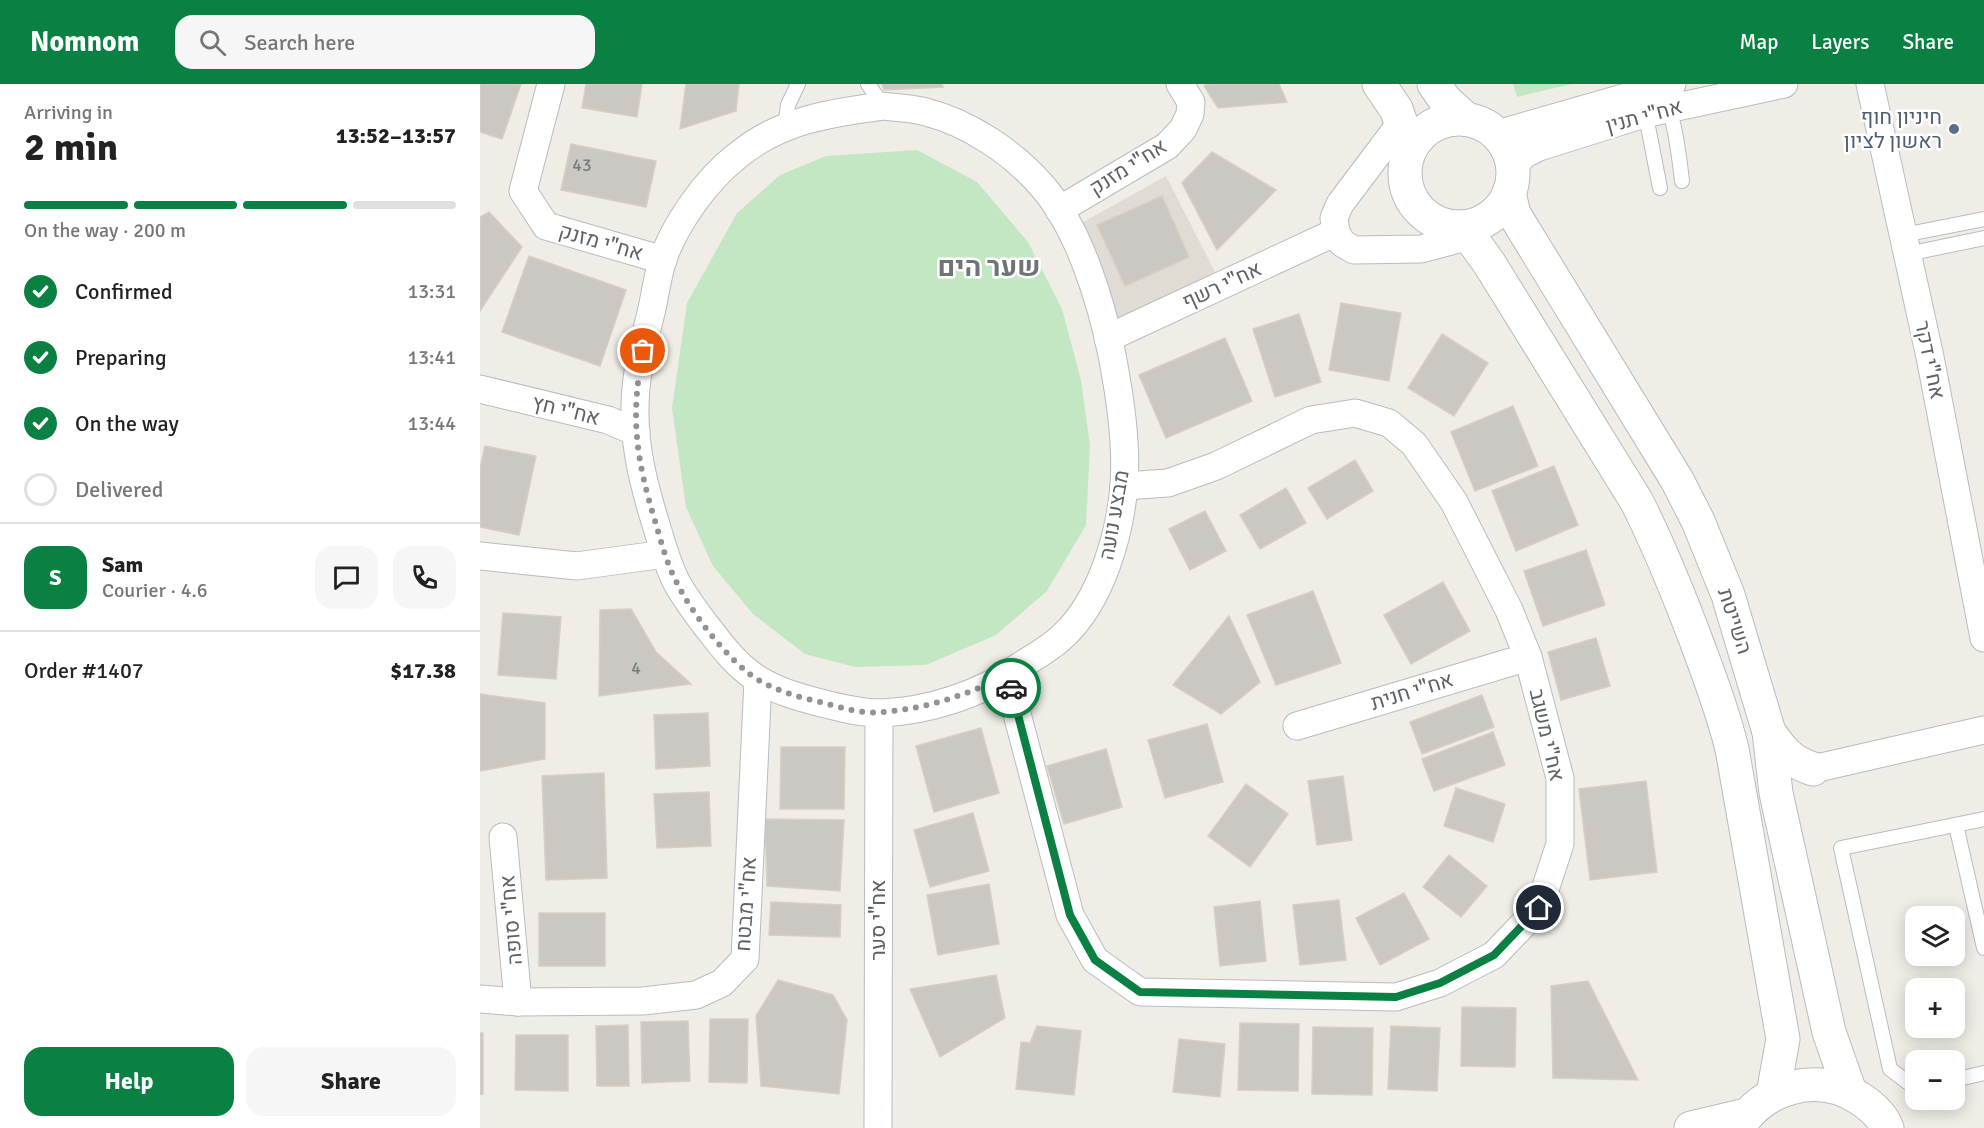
<!DOCTYPE html>
<html lang="en">
<head>
<meta charset="utf-8">
<style>
  body { margin:0; font-family:Signika,Heebo,sans-serif; background:#f6f6f6; color:#222; height:100vh; display:flex; flex-direction:column; font-size:22px; white-space:nowrap }
  * { box-sizing:border-box; margin:0 }
  p { font-size:20px; color:#767676 }
  .icon { flex:none; width:33px; height:33px; fill:none; stroke:currentColor; stroke-width:2; stroke-linecap:round; stroke-linejoin:round }
  .map { position:relative; flex:1; overflow:hidden }
  .side { display:flex; flex-direction:column; background:#fff; width:480px }
  .side>* { flex:none }
  .fabs { position:absolute; left:1425px; top:822px; display:grid; gap:12px }
  .fabs a { display:grid; place-items:center; width:60px; height:60px; border-radius:12px; background:#fff; box-shadow:0 3px 15px #0003; font-size:30px }
  .pin { position:absolute; display:grid; place-items:center; width:51px; height:51px; color:#fff; margin:-26px; border:3px solid #fff; border-radius:50%; box-shadow:0 2px 6px #0007 }
  .courier { position:absolute; display:grid; place-items:center; width:60px; height:60px; margin:-30px; border:4px solid #0b8043; border-radius:50%; background:#fff; color:#222; box-shadow:0 2px 8px #0007 }
  .head em { font-style:normal; font-weight:800 }
  .head div { display:flex; flex-direction:column-reverse }
  .head { display:flex; align-items:center; justify-content:space-between; height:102px; padding:0 24px }
  h1 { font-size:39px; font-weight:800; line-height:45px }
  .bar { display:grid; grid-template-columns:repeat(4,1fr); gap:9px 6px; align-content:center; height:72px; padding:0 24px }
  .bar i { height:8px; border-radius:4px; background:#e0e0e0 }
  .bar .active { background:#0b8043 }
  .bar p { grid-column:span 4 }
  .line { display:flex; align-items:center; gap:15px; padding:0 24px; border-top:2px solid #e0e0e0 }
  .line div { flex:1 }
  .round { display:grid; place-items:center; flex:none; width:63px; height:63px; border-radius:18px; background:#f6f6f6 }
  ol { padding:0 24px; list-style:none }
  li { display:flex; align-items:center; gap:18px; height:66px }
  li p { margin-inline-start:auto }
  li .icon { padding:6px; border-radius:50%; background:#0b8043; color:#fff; stroke-width:4 }
  li:last-child { color:#767676 }
  li i { width:33px; height:33px; border:3px solid #e0e0e0; border-radius:50% }
  .action { display:flex; gap:12px; margin-top:auto; padding:12px 24px }
  .action a { flex:1; height:69px; border-radius:18px; background:#0b8043; color:#fff; font-size:24px; font-weight:800; line-height:69px; text-align:center }
  .action a+a { background:#f6f6f6; color:#222 }
  header { display:flex; align-items:center; gap:36px; box-sizing:border-box; height:84px; padding:0 30px; background:#0b8043; color:#fff }
  header strong { font-size:28px }
  nav { display:flex; gap:33px; margin-inline-start:auto; font-size:21px }
  .search { width:420px; height:54px; background:#f6f6f6; display:flex; align-items:center; gap:15px; box-sizing:border-box; padding:0 21px; border-radius:18px; color:#767676; font-size:22px }
  main { display:flex; flex:1; min-height:0 }
  .map>svg:first-child { display:block }
  .education { fill:#e0dcd4 }
  .green { fill:#c3e7c2 }
  .building { fill:#cbc8c3; stroke:#d5cfc4; stroke-width:1.5 }
  .lines { fill:none; stroke-linecap:round; stroke-linejoin:round }
  .lane-casing { stroke:#b8bbc0; stroke-width:16 }
  .street-casing { stroke:#b8bbc0; stroke-width:29 }
  .secondary-casing { stroke:#b7bbc0; stroke-width:35 }
  .lane { stroke:#fff; stroke-width:14 }
  .street { stroke:#fff; stroke-width:27 }
  .secondary { stroke:#fff; stroke-width:33 }
  .done { stroke:#909393; stroke-width:6; stroke-dasharray:0 10.8 }
  .route { stroke:#0b8043; stroke-width:8 }
  .service-dot { fill:#5c6f8a; stroke:#fff; stroke-width:2 }
  .labels { text-anchor:middle; stroke-width:5; stroke-linejoin:round; paint-order:stroke }
  .number-label { font-size:18px; fill:#787c7d }
  .street-label { font-size:21px; fill:#5d6266; stroke:#fff }
  .service-label { font-size:21px; fill:#4e5e75; stroke:#fff; text-anchor:end }
  .district-label { font-size:27px; font-weight:bold; fill:#6e7478; stroke:#fff }
</style>
</head>
<body>
<header>
<strong>Nomnom</strong>
<div class="search"><svg class="icon" aria-label="search" viewBox="0 0 24 24"><circle cx="10" cy="10" r="6"/><path d="M15 15l6 6"/></svg>Search here</div>
<nav><a>Map</a><a>Layers</a><a>Share</a></nav>
</header>
<main>
<section class="side">
<div class="head"><div><h1>2 min</h1><p>Arriving in</p></div><em>13:52–13:57</em></div>
<div class="bar"><i class="active"></i><i class="active"></i><i class="active"></i><i></i><p>On the way · 200 m</p></div>
<ol>
<li><svg class="icon" aria-label="check" viewBox="0 0 24 24"><path d="M5 12l5 5 9-10"/></svg>Confirmed<p>13:31</p></li>
<li><svg class="icon" aria-label="check" viewBox="0 0 24 24"><path d="M5 12l5 5 9-10"/></svg>Preparing<p>13:41</p></li>
<li><svg class="icon" aria-label="check" viewBox="0 0 24 24"><path d="M5 12l5 5 9-10"/></svg>On the way<p>13:44</p></li>
<li><i></i>Delivered</li>
</ol>
<div class="line" style="height:108px"><b class="round" style="background:#0b8043;color:#fff">S</b><div><b>Sam</b><p>Courier · 4.6</p></div><a class="round"><svg class="icon" aria-label="chat" viewBox="0 0 24 24"><path d="M4 5h16v11H9l-5 4z"/></svg></a><a class="round"><svg class="icon" aria-label="phone" viewBox="0 0 24 24"><path d="M5 4h4l2 5-3 2q2 4 5 5l2-3 5 2v4C11 20 4 13 5 4z"/></svg></a></div>
<div class="line" style="height:78px"><div>Order #1407</div><b>$17.38</b></div>
<div class="action"><a>Help</a><a>Share</a></div>
</section>
<div class="map">
<svg width="1504" height="1044" viewBox="0 0 1504 1044">
  <rect width="100%" height="100%" fill="#f0ede6"/>
  <path class="education" d="M686 92 735 188 638 238 596 142Z"/>
  <g class="green">
    <path d="M1033 0H1092L1037 13Z"/>
    <path d="M437 66 497 98 548 158 582 225 601 296 610 361 606 441 567 507 516 551 446 581 375 583 325 570 273 530 233 482 206 423 192 324 207 219 257 129 300 91 346 72Z"/>
  </g>
  <g class="building">
    <path d="M0 0H41L22 55 0 48Z"/>
    <path d="M106 0H162L157 33 102 24Z"/>
    <path d="M206 0H259L256 27 200 45Z"/>
    <path d="M402 0H462L463 3 404 6Z"/>
    <path d="M728 0H799L807 18 738 24 724 2Z"/>
    <path d="M91 60 176 77 166 123 81 106Z"/>
    <path d="M732 68 796 106 737 166 702 99Z"/>
    <path d="M682 112 709 173 645 202 617 141Z"/>
    <path d="M9 128 42 163 0 227V133Z"/>
    <path d="M49 172 146 206 120 282 22 248Z"/>
    <path d="M861 219 921 229 909 297 849 286Z"/>
    <path d="M819 230 841 298 795 313 773 245Z"/>
    <path d="M962 250 1008 279 974 332 928 304Z"/>
    <path d="M745 254 772 317 686 354 659 291Z"/>
    <path d="M1033 322 1058 382 995 407 971 348Z"/>
    <path d="M5 362 56 372 39 451 0 443V384Z"/>
    <path d="M875 376 893 407 847 435 828 404Z"/>
    <path d="M1074 382 1098 441 1036 467 1012 407Z"/>
    <path d="M806 404 826 439 780 465 760 431Z"/>
    <path d="M725 427 746 467 710 486 689 445Z"/>
    <path d="M1106 466 1125 521 1063 542 1044 487Z"/>
    <path d="M963 498 990 547 931 580 904 531Z"/>
    <path d="M833 507 861 579 796 601 767 531Z"/>
    <path d="M151 525 176 568 211 600 119 612 120 526Z"/>
    <path d="M23 529 81 533 76 595 18 591Z"/>
    <path d="M749 532 780 598 741 630 693 601Z"/>
    <path d="M1116 554 1130 602 1081 616 1068 568Z"/>
    <path d="M0 610 65 619V675L0 687Z"/>
    <path d="M1002 611 1014 643 942 670 930 638Z"/>
    <path d="M228 629 230 682 176 685 174 631Z"/>
    <path d="M727 640 743 698 685 714 668 656Z"/>
    <path d="M501 644 519 709 454 728 436 662Z"/>
    <path d="M1013 648 1025 681 954 707 942 675Z"/>
    <path d="M301 663H365L364 725H300Z"/>
    <path d="M626 665 642 723 584 740 567 682Z"/>
    <path d="M124 689 127 794 66 796 62 692Z"/>
    <path d="M863 692 872 756 837 761 828 697Z"/>
    <path d="M1166 697 1177 788 1110 796 1099 705Z"/>
    <path d="M766 700 808 730 770 783 728 752Z"/>
    <path d="M976 704 1025 720 1013 758 964 742Z"/>
    <path d="M229 708 231 762 177 764 174 710Z"/>
    <path d="M493 729 509 787 450 803 434 746Z"/>
    <path d="M285 735 364 736 360 807 287 802Z"/>
    <path d="M969 771 1007 802 981 833 943 803Z"/>
    <path d="M509 800 519 860 458 871 447 811Z"/>
    <path d="M924 809 949 855 900 881 876 834Z"/>
    <path d="M859 816 866 876 820 881 813 821Z"/>
    <path d="M780 817 786 877 740 882 734 823Z"/>
    <path d="M291 818 361 821 360 853 289 851Z"/>
    <rect x="59" y="829" width="66" height="53"/>
    <path d="M516 891 525 934 460 973 430 905Z"/>
    <path d="M298 896 353 911 367 936 359 1010 281 1002 276 932Z"/>
    <path d="M1108 897 1158 996 1073 994 1071 902Z"/>
    <path d="M982 923 1036 924 1035 983 981 982Z"/>
    <path d="M230 935H268L267 999 229 998Z"/>
    <path d="M208 937 210 997 162 999 161 938Z"/>
    <path d="M760 939 819 940 818 1007 758 1006Z"/>
    <path d="M148 941 149 1002H117L116 942Z"/>
    <path d="M557 942 601 947 594 1011 536 1005 541 958 550 959Z"/>
    <path d="M911 942 960 944 957 1007 908 1005Z"/>
    <path d="M833 943 893 944 892 1011 832 1010Z"/>
    <rect x="0" y="949" width="3" height="61"/>
    <path d="M36 951H88V1007L35 1006Z"/>
    <path d="M699 955 745 960 740 1013 693 1008Z"/>
  </g>
  <g class="lines">
    <defs>
      <g id="lane">
        <path d="M388 0 403 22"/>
        <path d="M1186 21C1195 33 1200 80 1202 97"/>
        <path d="M1165 27 1180 104"/>
        <path d="M305 43 308 21 318 0"/>
        <path d="M1423 151 1504 135"/>
        <path d="M1427 170 1504 154"/>
        <path d="M1476 741 1504 864"/>
        <path d="M1474 996 1504 989"/>
        <path d="M1436 1001H1431L1410 985 1361 764 1504 735"/>
      </g>
      <g id="street">
        <path d="M71 0 43 107 66 142 183 176"/>
        <path d="M1390 0 1450 273 1504 554"/>
        <path d="M403 22C417 24 433 24 446 28 489 39 534 69 563 103 599 145 621 217 632 271 640 313 647 358 644 401 640 451 621 517 583 552 571 564 554 573 540 582 502 610 449 627 401 629 381 629 361 624 341 619 318 613 296 607 276 594 256 581 242 562 228 544 217 530 207 516 198 501 188 483 183 463 177 444 165 405 154 365 155 324 155 292 163 260 171 229 175 212 177 195 182 178 194 141 226 96 257 72 300 36 350 29 403 22Z"/>
        <path d="M921 39 860 120 854 134 856 148 862 159 874 166 941 165 990 152"/>
        <path d="M1017 50 1192 0"/>
        <path d="M1033 82 1045 70 1059 63 1164 30 1304 0"/>
        <path d="M579 126 687 62 703 45 710 30 711 18 700 0"/>
        <path d="M628 254 856 148"/>
        <path d="M0 305 128 336 156 348"/>
        <path d="M0 472 97 482 185 470"/>
        <path d="M527 592 590 831 615 876 660 908 916 913 960 899 1014 871 1059 824 1080 760V694L1048 573 1029 526 974 418 934 360 909 339 875 329 831 336 736 382 688 399 644 402"/>
        <path d="M817 642 1048 573"/>
        <path d="M1333 685 1504 646"/>
        <path d="M23 753 38 918"/>
        <path d="M0 915 38 918 163 917 216 911 242 899 265 875 278 596"/>
        <path d="M398 1044 399 629"/>
      </g>
      <g id="secondary">
        <path d="M899 0 916 25 930 64"/>
        <path d="M954 0 965 16 985 34"/>
        <circle cx="979" cy="89" r="54"/>
        <path d="M1029 109 1034 130 1197 396 1218 437 1248 511 1289 648 1296 709 1349 948 1370 1008"/>
        <path d="M983 143 1009 179 1157 418C1180 464 1199 511 1217 559 1230 594 1243 628 1252 665L1303 955 1293 1010"/>
        <path d="M1289 648C1302 667 1311 678 1333 685"/>
        <path d="M1211 1044 1266 1031"/>
        <path d="M1258 1044C1283 1003 1337 987 1379 1014 1390 1021 1402 1031 1407 1044"/>
      </g>
    </defs>
    <use href="#lane" class="lane-casing"/>
    <use href="#street" class="street-casing"/>
    <use href="#secondary" class="secondary-casing"/>
    <use href="#lane" class="lane"/>
    <use href="#street" class="street"/>
    <use href="#secondary" class="secondary"/>
  </g>
  <g class="lines">
    <path class="done" d="M163 267C150 333 156 374 175 437 181 457 186 478 196 497 210 527 251 581 280 597 300 608 322 614 344 619 362 624 383 630 402 628 447 625 487 610 527 592L531 604"/>
    <path class="route" d="M531 604 590 831 615 876 660 908 916 913 960 899 1014 871 1059 824"/>
  </g>
  <circle class="service-dot" cx="1474" cy="45" r="6"/>
  <g class="labels">
    <g class="number-label">
      <text x="102" y="87">43</text>
      <text x="156" y="590">4</text>
    </g>
    <g class="street-label">
      <text transform="translate(1164 32) rotate(-15)" y="7">אח"י תנין</text>
      <text transform="translate(648 83) rotate(-32)" y="7">אח"י מזנק</text>
      <text transform="translate(121 158) rotate(16)" y="7">אח"י מזנק</text>
      <text transform="translate(742 201) rotate(-25)" y="7">אח"י רשף</text>
      <text transform="translate(1450 276) rotate(78)" y="7">אח"י דקר</text>
      <text transform="translate(86 326) rotate(14)" y="7">אח"י חץ</text>
      <text transform="translate(634 431) rotate(-80)" y="7">מבצע נועה</text>
      <text transform="translate(1255 537) rotate(72)" y="7">השייטת</text>
      <text transform="translate(932 607) rotate(-17)" y="7">אח"י חנית</text>
      <text transform="translate(1067 651) rotate(77)" y="7">אח"י משגב</text>
      <text transform="translate(266 820) rotate(-86)" y="7">אח"י מבטח</text>
      <text transform="translate(31 836) rotate(-95)" y="7">אח"י סופה</text>
      <text transform="translate(398 836) rotate(-90)" y="7">אח"י סער</text>
    </g>
    <g class="service-label">
      <text x="1462" y="40">חיניון חוף<tspan x="1462" dy="24">ראשון לציון</tspan></text>
    </g>
    <g class="district-label">
      <text x="509" y="192">שער הים</text>
    </g>
  </g>
</svg>
<div class="fabs">
<a><svg class="icon" aria-label="layers" viewBox="0 0 24 24"><path d="M12 4l9 5-9 5-9-5zM3 14l9 5 9-5"/></svg></a>
<a>+</a>
<a>−</a>
</div>
<div class="pin" style="left:163px;top:267px;background:#ea580c"><svg class="icon" aria-label="bag" viewBox="0 0 24 24"><path d="M5 8h14l-1 12H6zM9 8a3 3 0 0 1 6 0"/></svg></div>
<div class="pin" style="left:1059px;top:824px;background:#1f2937"><svg class="icon" aria-label="home" viewBox="0 0 24 24"><path d="M3 11l9-7 9 7M6 9v11h12V9"/></svg></div>
<div class="courier" style="left:531px;top:604px"><svg class="icon" aria-label="car" viewBox="0 0 24 24"><path d="M5 17H2v-5l4-1 3-4h7l3 4 3 1v5h-3M9 17h6M6 11h13"/><circle cx="7" cy="17" r="2"/><circle cx="17" cy="17" r="2"/></svg></div>
</div>
</main>
</body>
</html>
